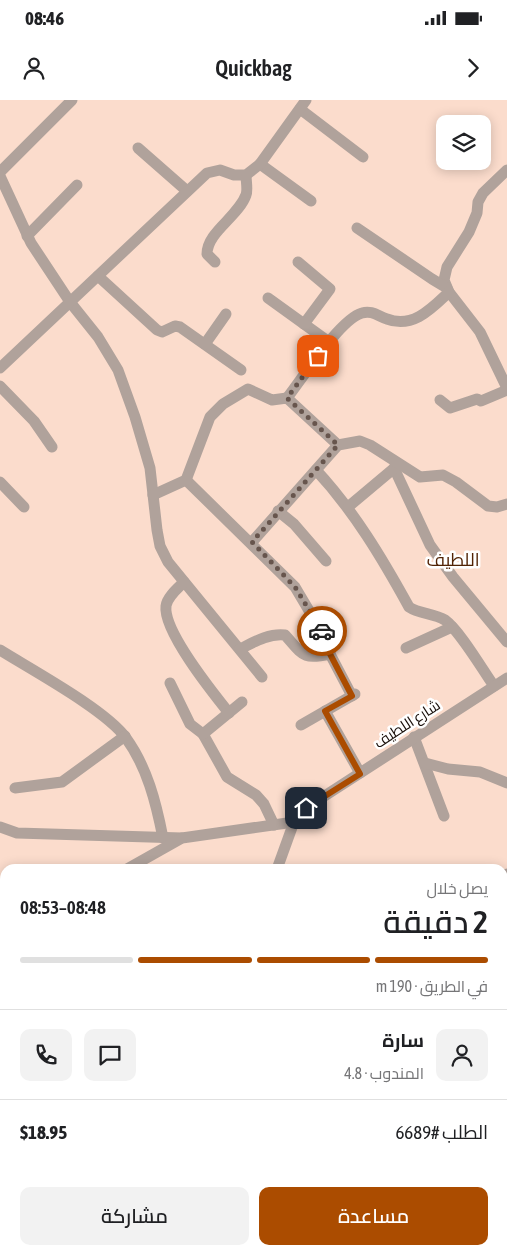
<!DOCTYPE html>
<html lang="ar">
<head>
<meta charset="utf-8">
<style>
  body { margin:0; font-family:"Asap Condensed",Cairo,sans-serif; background:#f2f2f2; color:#202124; direction:rtl; height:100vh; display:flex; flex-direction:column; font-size:19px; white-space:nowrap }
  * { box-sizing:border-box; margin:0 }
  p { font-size:16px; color:#757577 }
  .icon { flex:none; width:28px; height:28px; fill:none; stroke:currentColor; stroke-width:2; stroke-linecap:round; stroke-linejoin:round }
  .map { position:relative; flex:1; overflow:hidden; direction:ltr }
  .sheet { position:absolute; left:0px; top:764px; width:508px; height:391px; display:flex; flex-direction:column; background:#fff; border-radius:15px 15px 0 0; box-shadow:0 2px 12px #0003; direction:rtl }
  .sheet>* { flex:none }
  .buttons { position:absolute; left:436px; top:15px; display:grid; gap:10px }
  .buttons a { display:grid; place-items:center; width:55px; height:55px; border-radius:10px; background:#fff; box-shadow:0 2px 12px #0003; font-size:25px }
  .pin { position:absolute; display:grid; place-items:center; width:42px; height:42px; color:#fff; margin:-21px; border-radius:10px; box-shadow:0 2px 8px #0006 }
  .courier { position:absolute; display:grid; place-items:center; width:50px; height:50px; margin:-25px; border:4px solid #ab4c00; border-radius:50%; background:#fff; color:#222; box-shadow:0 1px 6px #0007 }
  .headline em { font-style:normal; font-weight:600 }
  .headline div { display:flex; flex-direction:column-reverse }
  .headline { display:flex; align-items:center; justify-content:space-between; height:85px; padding:0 20px }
  h1 { font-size:32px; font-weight:600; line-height:38px }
  .bar { display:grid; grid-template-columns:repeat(4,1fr); gap:8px 5px; align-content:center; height:60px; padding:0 20px }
  .bar i { height:6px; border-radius:4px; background:#e0e0e0 }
  .bar .selected { background:#ab4c00 }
  .bar p { grid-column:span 4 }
  .line { display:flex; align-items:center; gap:12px; padding:0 20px; border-top:1px solid #e0e0e0 }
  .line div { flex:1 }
  .round { display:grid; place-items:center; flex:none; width:52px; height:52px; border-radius:10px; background:#f2f2f2 }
  .button { display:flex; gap:10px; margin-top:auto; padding:10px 20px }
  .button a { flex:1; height:58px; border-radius:10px; background:#ab4c00; color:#fff; font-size:20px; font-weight:600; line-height:58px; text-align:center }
  .button a+a { background:#f2f2f2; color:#202124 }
  .status { display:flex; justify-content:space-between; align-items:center; height:35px; padding:0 25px; background:#fff; direction:ltr }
  .status svg { height:14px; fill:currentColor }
  header { display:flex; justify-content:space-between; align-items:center; height:65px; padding:0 20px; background:#fff; font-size:22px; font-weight:600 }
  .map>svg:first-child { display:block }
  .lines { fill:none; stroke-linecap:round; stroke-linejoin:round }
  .minor { stroke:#b0a29b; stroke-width:11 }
  .done { stroke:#67554d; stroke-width:5; stroke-dasharray:0 9 }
  .route { stroke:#ab4c00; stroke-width:6 }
  .labels { text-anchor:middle; stroke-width:5; stroke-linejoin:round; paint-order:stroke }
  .street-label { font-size:15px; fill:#170d08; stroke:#fff }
  .quarter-label { font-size:18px; fill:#512305; stroke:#fff }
</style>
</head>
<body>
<div class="status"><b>08:46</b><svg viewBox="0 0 49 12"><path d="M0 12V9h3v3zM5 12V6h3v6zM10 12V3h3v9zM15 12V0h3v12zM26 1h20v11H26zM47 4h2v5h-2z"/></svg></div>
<header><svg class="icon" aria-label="forward" viewBox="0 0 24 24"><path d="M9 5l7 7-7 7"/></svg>Quickbag<svg class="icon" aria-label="person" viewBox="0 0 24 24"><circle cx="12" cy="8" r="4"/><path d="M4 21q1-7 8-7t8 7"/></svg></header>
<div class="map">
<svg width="507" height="1154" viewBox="0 0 507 1154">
  <rect width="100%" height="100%" fill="#fbdccc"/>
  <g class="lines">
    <g class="minor">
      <path d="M300 9 363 57"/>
      <path d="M138 48 187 91"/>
      <path d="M260 64 311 101"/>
      <path d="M507 70 483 93 478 102 477 113 469 132 447 167 444 180 449 192 480 232 507 288"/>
      <path d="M0 72 72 0"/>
      <path d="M0 76 31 143 70 202 98 237 118 270 135 317 150 368 157 430 160 446 168 462 262 577"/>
      <path d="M357 128 432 179 447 188"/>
      <path d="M27 136 77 85"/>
      <path d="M215 162 207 154C207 132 238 117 246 95 248 90 246 81 246 75"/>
      <path d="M298 162 330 189 304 224"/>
      <path d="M98 176 157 230 162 232 175 226 180 227 241 270"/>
      <path d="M268 198 329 242"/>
      <path d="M205 244 226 214"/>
      <path d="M0 268 207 73 220 70 234 75H246L260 64 306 0"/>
      <path d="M0 286 34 321 52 347"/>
      <path d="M287 298C302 279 340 219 362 213 372 210 378 216 387 219 413 229 432 208 449 192"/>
      <path d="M440 300 450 308 477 299 481 301 507 290"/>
      <path d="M394 368 430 445 453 477 507 542"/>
      <path d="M316 370C354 411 382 458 409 507 419 514 434 513 445 520 460 531 482 569 494 586"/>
      <path d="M186 380 295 487 330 546V554L352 596"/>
      <path d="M0 382 24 407"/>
      <path d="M153 395 186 380 210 317 223 304 248 289 272 300 287 298 338 345"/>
      <path d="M348 407 398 365"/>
      <path d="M278 411 294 424 326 461"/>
      <path d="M252 442 338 345 360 341 370 345 420 377 443 375 456 382 488 406 497 407 507 404"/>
      <path d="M184 482C178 488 167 497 166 506 163 531 213 593 229 613"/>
      <path d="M406 548 452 527"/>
      <path d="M240 549C254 542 269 533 285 535 303 555 302 560 330 554"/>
      <path d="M0 550C32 570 106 610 126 638 147 667 156 702 163 738"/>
      <path d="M170 583 190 624 203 634 227 677 256 695 264 704 274 725"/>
      <path d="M325 611 360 673"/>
      <path d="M301 625 355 594"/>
      <path d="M203 634 242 602"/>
      <path d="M414 637 444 716"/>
      <path d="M425 663 448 669 480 672 507 683"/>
      <path d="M15 688 62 682 125 636"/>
      <path d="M0 727 17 733 182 738"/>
      <path d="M127 769 182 738 294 722"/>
      <path d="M277 769 294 722 306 708 507 578"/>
      <path d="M502 782 507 774"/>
      <path d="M0 819 5 818"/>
      <path d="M0 910 5 911"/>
      <path d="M0 945 5 934"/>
      <path d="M502 1075 507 1076"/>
      <path d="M0 1142 5 1132"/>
      <path d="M165 1154 166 1150"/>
      <path d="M304 1154 306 1150"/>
      <path d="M426 1154 427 1150"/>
      <path d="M480 1154V1150"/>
    </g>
  </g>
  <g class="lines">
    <path class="done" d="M318 256 287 298 338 345 252 442 295 487 322 531"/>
    <path class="route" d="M306 708 360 674 325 611 352 596 330 554V546L322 531"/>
  </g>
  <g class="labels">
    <g class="street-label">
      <text transform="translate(407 624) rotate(-33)" y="5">شارع اللطيف</text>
    </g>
    <g class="quarter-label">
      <text x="453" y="466">اللطيف</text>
    </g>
  </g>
</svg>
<div class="buttons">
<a><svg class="icon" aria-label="layers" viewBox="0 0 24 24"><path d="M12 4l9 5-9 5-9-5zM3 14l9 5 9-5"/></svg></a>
</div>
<div class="pin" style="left:318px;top:256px;background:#ea580c"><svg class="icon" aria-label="bag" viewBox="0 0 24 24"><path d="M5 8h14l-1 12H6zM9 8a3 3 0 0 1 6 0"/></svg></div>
<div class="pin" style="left:306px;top:708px;background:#1f2937"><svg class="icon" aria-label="home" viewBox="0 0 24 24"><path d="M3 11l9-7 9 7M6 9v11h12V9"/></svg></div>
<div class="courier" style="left:322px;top:531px"><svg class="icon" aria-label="car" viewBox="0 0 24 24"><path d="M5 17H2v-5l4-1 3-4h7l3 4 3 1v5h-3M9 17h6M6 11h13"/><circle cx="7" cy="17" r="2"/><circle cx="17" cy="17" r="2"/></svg></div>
<section class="sheet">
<div class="headline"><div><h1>2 دقيقة</h1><p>يصل خلال</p></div><em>08:48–08:53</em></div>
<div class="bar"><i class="selected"></i><i class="selected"></i><i class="selected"></i><i></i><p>في الطريق · 190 m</p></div>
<div class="line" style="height:90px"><a class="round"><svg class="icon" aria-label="person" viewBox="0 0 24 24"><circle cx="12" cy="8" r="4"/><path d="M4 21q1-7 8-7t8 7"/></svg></a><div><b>سارة</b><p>المندوب · 4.8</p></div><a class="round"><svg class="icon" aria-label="chat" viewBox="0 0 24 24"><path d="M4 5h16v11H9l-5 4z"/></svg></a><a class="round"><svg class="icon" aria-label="phone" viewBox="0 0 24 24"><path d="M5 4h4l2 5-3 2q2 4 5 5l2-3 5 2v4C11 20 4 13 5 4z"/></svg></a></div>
<div class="line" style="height:65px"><div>الطلب #6689</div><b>$18.95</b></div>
<div class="button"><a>مساعدة</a><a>مشاركة</a></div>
</section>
</div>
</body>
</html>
